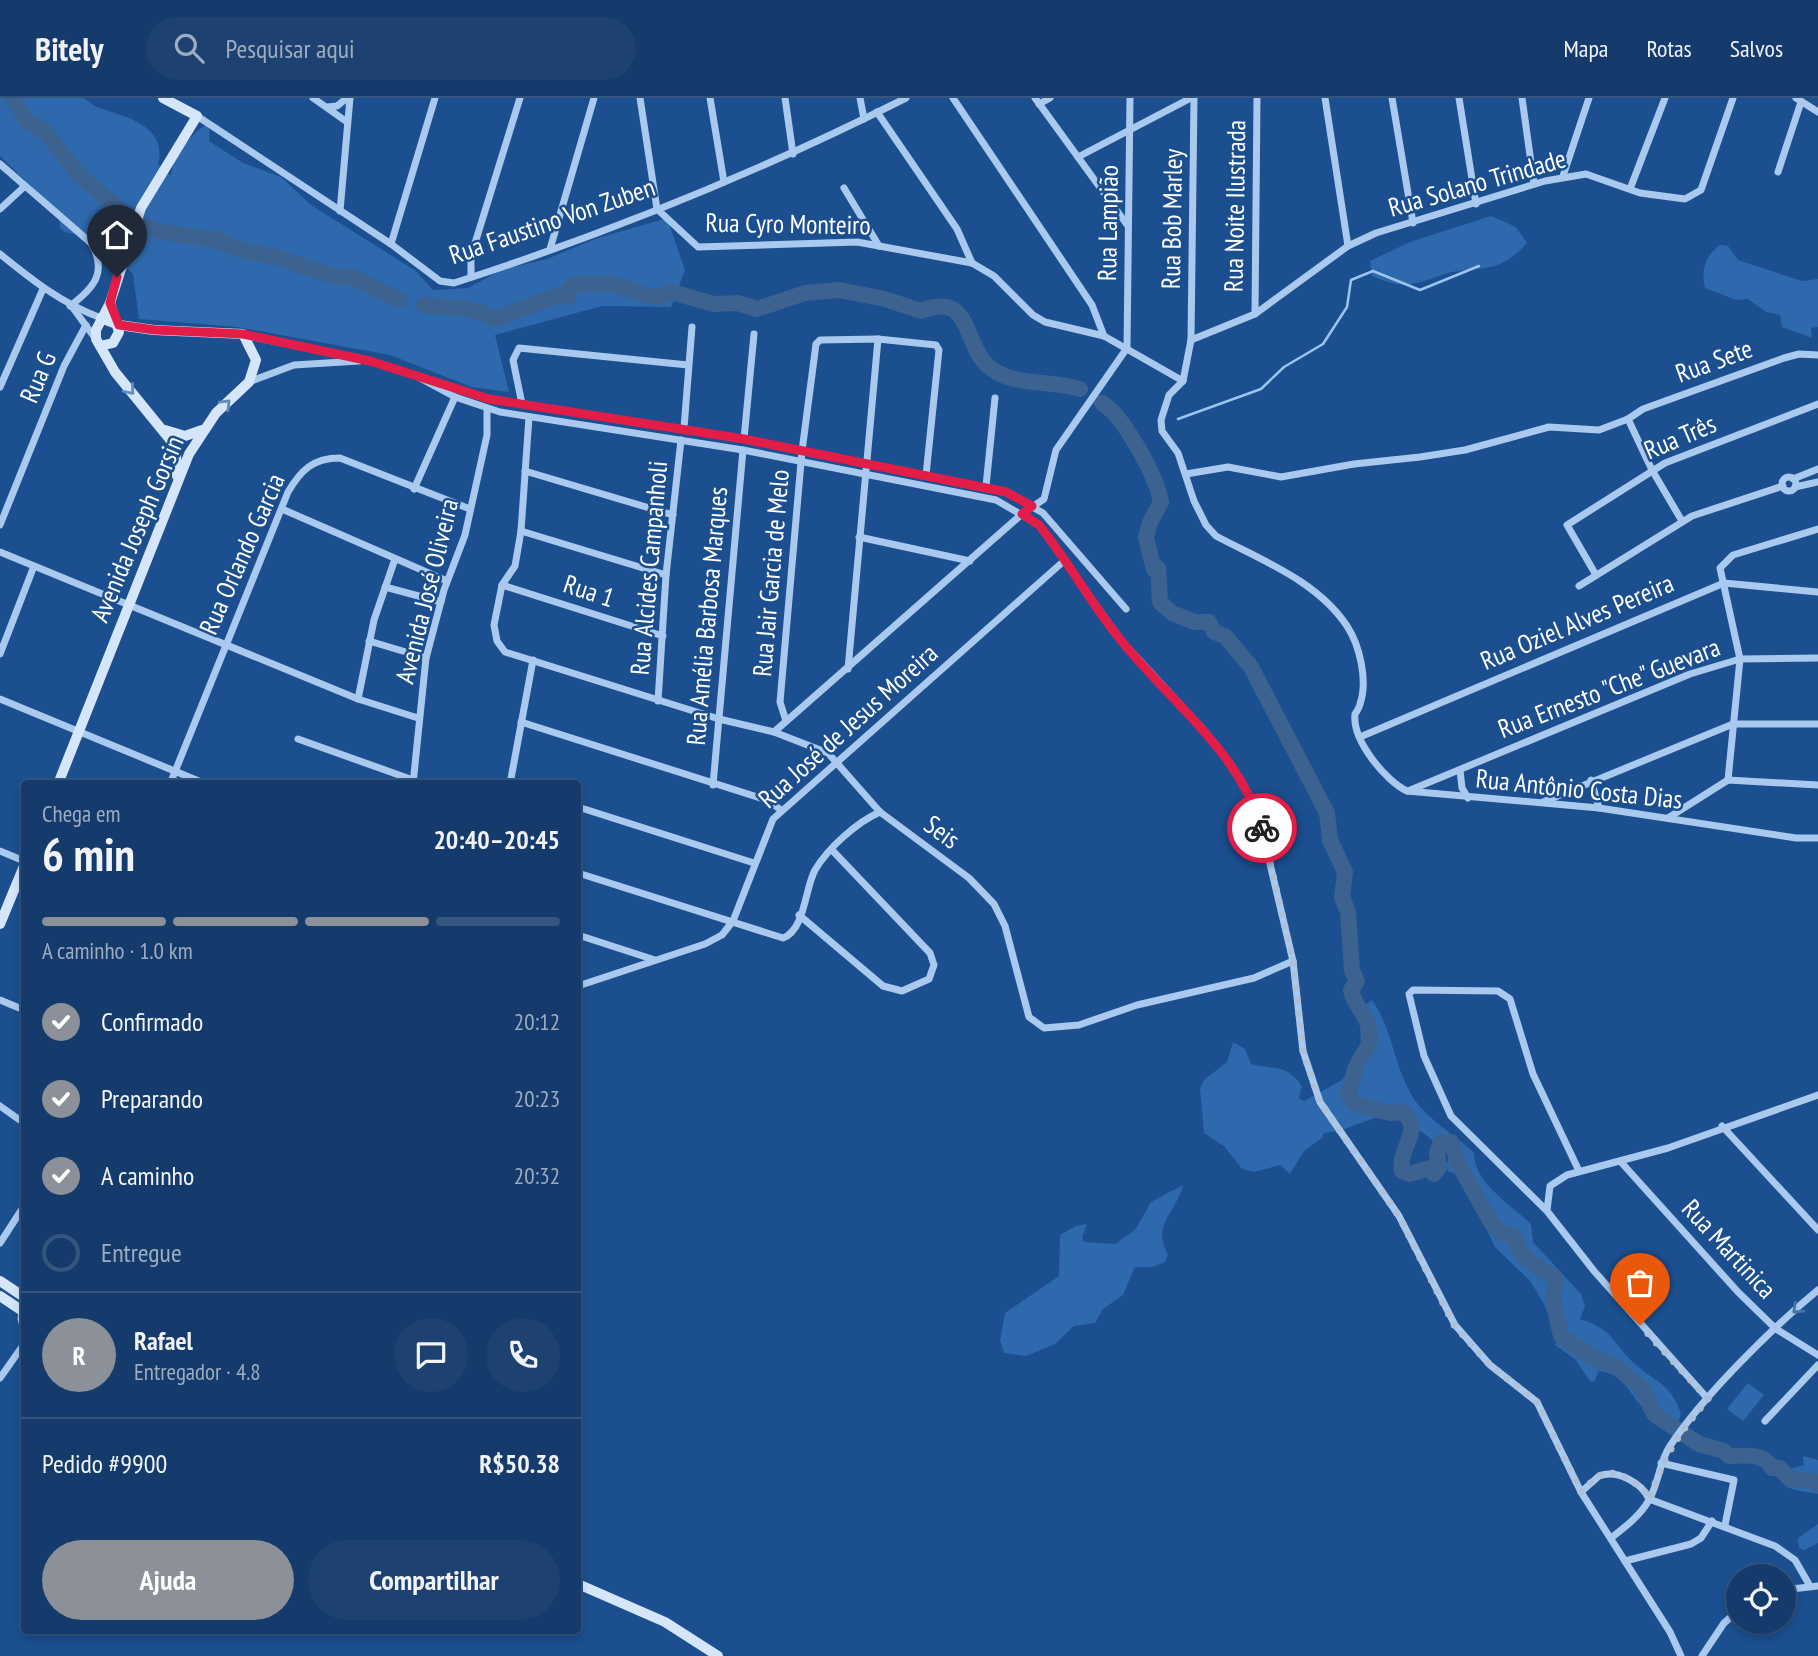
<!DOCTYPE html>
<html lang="pt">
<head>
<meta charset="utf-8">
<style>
  body { margin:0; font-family:"PT Sans Narrow",sans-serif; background:#1d4271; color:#f1f3f6; height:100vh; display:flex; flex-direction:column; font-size:26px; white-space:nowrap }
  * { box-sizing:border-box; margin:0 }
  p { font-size:23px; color:#9dadc1 }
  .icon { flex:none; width:38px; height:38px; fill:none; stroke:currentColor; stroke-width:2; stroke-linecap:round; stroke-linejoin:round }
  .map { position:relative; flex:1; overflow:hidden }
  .panel { position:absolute; left:21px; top:682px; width:560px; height:854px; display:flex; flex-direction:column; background:#143b6b; border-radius:7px; box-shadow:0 4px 10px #0003,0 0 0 2px #33557e }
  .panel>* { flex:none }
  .fabs { position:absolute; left:1726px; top:1466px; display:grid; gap:14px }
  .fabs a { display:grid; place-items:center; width:70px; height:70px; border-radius:50%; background:#143b6b; box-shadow:0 4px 10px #0003,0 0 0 2px #33557e; font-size:35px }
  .pin { position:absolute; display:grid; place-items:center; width:60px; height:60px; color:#fff; margin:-72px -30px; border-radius:50% 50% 50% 0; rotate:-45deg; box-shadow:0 0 7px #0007 }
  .pin .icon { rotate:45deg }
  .courier { position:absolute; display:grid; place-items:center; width:70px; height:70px; margin:-35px; border:5px solid #e11d48; border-radius:50%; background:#fff; color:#222; box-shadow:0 2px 9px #0007 }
  .head em { font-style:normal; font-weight:800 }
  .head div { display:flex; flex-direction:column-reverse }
  .head { display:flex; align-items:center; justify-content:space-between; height:119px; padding:0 21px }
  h1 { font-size:46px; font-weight:800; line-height:52px }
  .bar { display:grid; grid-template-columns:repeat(4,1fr); gap:10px 7px; align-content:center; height:84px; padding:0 21px }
  .bar i { height:9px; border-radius:5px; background:#33557e }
  .bar .on { background:#8c9099 }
  .bar p { grid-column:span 4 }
  .line { display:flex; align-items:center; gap:18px; padding:0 21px; border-top:2px solid #33557e }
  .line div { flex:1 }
  .round { display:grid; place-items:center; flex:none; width:74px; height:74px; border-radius:37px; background:#1d4271 }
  ol { padding:0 21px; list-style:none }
  li { display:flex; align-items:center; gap:21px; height:77px }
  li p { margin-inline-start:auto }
  li .icon { padding:7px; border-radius:50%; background:#8c9099; color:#fff; stroke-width:4 }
  li:last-child { color:#9dadc1 }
  li i { width:38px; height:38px; border:4px solid #33557e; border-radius:50% }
  .action { display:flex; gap:14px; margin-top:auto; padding:14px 21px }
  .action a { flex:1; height:80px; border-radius:42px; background:#8c9099; color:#fff; font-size:28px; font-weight:800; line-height:80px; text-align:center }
  .action a+a { background:#1d4271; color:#f1f3f6 }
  header { display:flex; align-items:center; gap:42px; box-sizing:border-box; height:98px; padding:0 35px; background:#143b6b; border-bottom:2px solid #33557e }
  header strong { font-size:33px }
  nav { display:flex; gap:38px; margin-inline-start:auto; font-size:24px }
  .search { width:490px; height:63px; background:#1d4271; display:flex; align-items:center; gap:18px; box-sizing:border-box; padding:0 24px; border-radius:38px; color:#9dadc1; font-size:26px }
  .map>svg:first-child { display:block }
  .green { fill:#2e69ad }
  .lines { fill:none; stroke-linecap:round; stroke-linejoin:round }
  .stream { stroke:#9cc4f0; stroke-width:2.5 }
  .river { stroke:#3c6290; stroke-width:16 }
  .street { stroke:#a9c9ee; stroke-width:7 }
  .secondary { stroke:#d6e6fa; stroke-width:10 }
  .oneway { stroke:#668bba }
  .oneway2 { stroke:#4674ac }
  .done { stroke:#afc1d8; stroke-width:7; stroke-dasharray:0 12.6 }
  .route { stroke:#e11d48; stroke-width:9 }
  .labels { text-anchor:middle; stroke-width:5; stroke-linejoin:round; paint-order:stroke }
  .street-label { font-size:26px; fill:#fff; stroke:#1b4f8f }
</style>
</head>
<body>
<header>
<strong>Bitely</strong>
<div class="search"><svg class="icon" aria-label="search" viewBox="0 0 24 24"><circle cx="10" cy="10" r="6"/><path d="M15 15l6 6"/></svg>Pesquisar aqui</div>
<nav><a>Mapa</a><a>Rotas</a><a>Salvos</a></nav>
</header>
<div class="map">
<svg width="1818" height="1558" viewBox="0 0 1818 1558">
  <rect width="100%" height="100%" fill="#1b4f8f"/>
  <g class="green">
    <path d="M0 0C27 0 55 0 82 0 88 1 92 8 100 10 126 19 168 28 158 66L171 78C173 58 191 34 210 25L209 43 243 65 281 79 311 107 416 173 433 192 468 190 501 172 547 161 595 141 667 120 685 172 671 209 602 208 495 237 509 294 472 289 390 257 237 229 139 221 133 176 89 140 65 134 60 130 59 115 0 58Z"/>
    <path d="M1491 118 1516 129 1527 145C1500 175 1486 168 1452 174 1434 178 1417 189 1398 186 1389 185 1380 181 1372 178L1370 163 1410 144Z"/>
    <path d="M1720 147 1728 148 1738 162 1802 183 1818 181V229L1811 230 1812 240 1782 229 1780 217 1766 214 1748 201 1736 202 1705 190C1701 172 1705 158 1720 147Z"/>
    <path d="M1372 902C1392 930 1394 967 1411 996 1426 1022 1454 1035 1474 1055 1473 1084 1512 1108 1531 1126L1533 1144 1581 1196 1585 1208 1580 1221C1613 1231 1611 1243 1634 1265 1655 1285 1669 1283 1681 1315L1679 1322 1669 1327C1658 1321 1645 1313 1637 1303 1626 1288 1619 1275 1599 1273L1594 1284 1590 1283 1575 1261 1555 1247 1558 1239 1544 1206 1530 1183 1495 1149 1461 1078 1448 1073 1446 1066 1450 1059C1432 1040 1401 1012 1372 1021 1355 1026 1343 1034 1324 1035L1322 1040 1304 1053 1290 1076 1280 1067 1254 1074 1242 1071 1224 1048 1204 1035 1200 990 1204 982 1227 964 1233 944 1245 951 1251 966C1274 972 1286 965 1302 988L1299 1000 1304 1003 1342 982 1361 957 1360 911Z"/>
    <path d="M1183 1087C1177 1114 1151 1127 1168 1156L1165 1164 1152 1169H1135L1123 1197 1103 1211 1095 1225 1074 1228 1055 1246 1026 1258 1004 1255 1000 1242 1005 1215 1059 1178 1060 1137 1076 1128 1087 1126 1082 1139 1084 1144 1115 1146 1135 1132 1151 1104Z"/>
    <path d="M1748 1285 1764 1297 1743 1323 1727 1311Z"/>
    <path d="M1803 1358 1818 1362V1396C1803 1392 1789 1395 1779 1381V1374L1804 1367Z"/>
    <path d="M1818 1426V1445L1804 1452 1799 1450 1798 1440Z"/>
  </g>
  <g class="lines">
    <path class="stream" d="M1178 321 1261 291 1284 269 1323 246 1347 209 1351 182 1373 173 1420 192 1479 168"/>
    <g class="river">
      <path d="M13 0 27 24 45 33 78 76 129 120"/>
      <path d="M140 127 163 134 217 142 244 153 273 158 336 179H352L399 202"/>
      <path d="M424 207C449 211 473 207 495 221L562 196 568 199 570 190 578 186H614L645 197 659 199 671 194 714 206 738 205 757 211 805 195 839 192 885 201 921 213C972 193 963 245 987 267 1012 290 1049 281 1080 291"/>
      <path d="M1102 305C1123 317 1157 379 1161 404L1150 424 1146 440 1154 471 1158 470 1160 504 1172 515 1194 524H1209L1214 534 1225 538 1251 569 1327 715 1330 742 1345 774 1342 799 1348 814 1352 872 1357 883 1351 892C1354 906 1361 911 1366 922 1378 951 1359 953 1354 975 1352 983 1352 988 1348 996L1354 1006 1391 1015 1403 1014C1424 1034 1398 1048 1402 1073L1409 1076 1430 1070 1434 1076 1439 1070 1437 1055 1441 1044H1451L1459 1067 1491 1124 1503 1136H1512L1523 1158 1556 1182 1553 1203 1561 1238 1595 1261 1615 1268 1641 1289 1654 1316 1699 1346 1724 1353 1729 1358C1744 1358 1764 1354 1772 1370H1780L1790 1381 1814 1383 1818 1387"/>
    </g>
    <g class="street">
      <path d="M313 0 347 24"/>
      <path d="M640 0 657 111 698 149 857 144 972 165"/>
      <path d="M710 0 724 84"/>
      <path d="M785 0 793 56"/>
      <path d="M860 0 864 21"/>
      <path d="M953 0 1092 207 1104 238 1183 283"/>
      <path d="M1035 0 1128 128"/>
      <path d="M1194 0 1191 242 1183 283 1169 297 1161 322 1162 333 1178 355 1194 403 1206 427 1216 438C1263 463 1317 483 1347 528 1360 548 1368 583 1360 606 1360 608 1356 615 1355 616 1352 643 1386 683 1407 693L1599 710 1796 740H1818"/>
      <path d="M1325 0 1348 148"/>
      <path d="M1392 0 1413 125"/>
      <path d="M1459 0 1476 106"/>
      <path d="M1522 0 1534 86"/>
      <path d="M1796 0 1818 14"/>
      <path d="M1039 6 1050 0"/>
      <path d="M327 9 337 8 347 0"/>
      <path d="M877 14 957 131 972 165 994 178 1033 217 1045 224 1104 238"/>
      <path d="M197 18 391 146 440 183 454 185C609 135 761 73 906 0"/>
      <path d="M1078 59 1191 0"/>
      <path d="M0 66 91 145C108 174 94 190 70 208"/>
      <path d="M1778 74 1801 4"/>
      <path d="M1563 78 1589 0"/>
      <path d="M844 90 879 148"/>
      <path d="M1630 91 1665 0"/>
      <path d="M0 111 25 88"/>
      <path d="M340 113 350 0"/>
      <path d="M91 145 130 141"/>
      <path d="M391 146 435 0"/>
      <path d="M550 151 594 0"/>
      <path d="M0 156C32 182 61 205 101 220"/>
      <path d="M471 179V158L520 0"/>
      <path d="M73 210 95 240"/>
      <path d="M1255 216 1257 0"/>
      <path d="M244 237 370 263 489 301 744 341 1006 394 1043 415 1126 511"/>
      <path d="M1191 242 1255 216 1348 148 1376 135 1545 83 1586 76 1640 95 1685 101 1701 92 1733 0"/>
      <path d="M418 279 455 299 500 314 743 352 996 402 1039 427 1120 541 1202 630 1230 665 1248 695 1261 728 1293 863 1303 953 1320 1004 1399 1118 1455 1227 1490 1267 1537 1304 1581 1394 1670 1534 1681 1558"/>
      <path d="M249 284 294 267 359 263"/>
      <path d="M0 289 43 191"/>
      <path d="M522 306 513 262 519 250 688 267"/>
      <path d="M529 319 521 433 515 468 502 487 494 527 497 543 505 554 719 621 774 634 828 655 880 714 969 780 994 806 1005 828 1029 919 1044 930 1079 927 1137 907 1254 880 1293 863"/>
      <path d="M1628 321 1652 372 1682 423"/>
      <path d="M684 330 692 229"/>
      <path d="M744 341 754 236"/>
      <path d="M525 373 673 417"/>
      <path d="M1186 376 1228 369 1281 379 1354 366 1420 359 1465 352 1549 329 1599 332 1628 321 1643 311 1784 260 1799 256 1818 257"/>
      <circle cx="1789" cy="386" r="7"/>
      <path d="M1793 381 1818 371"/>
      <path d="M986 388 995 300"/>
      <path d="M1795 389 1818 384"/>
      <path d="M414 391 455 299"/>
      <path d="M282 411 447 483"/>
      <path d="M0 427 64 268 86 227"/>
      <path d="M521 433 666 477"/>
      <path d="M859 439 970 463"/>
      <path d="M0 454 358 601 418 620"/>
      <path d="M1596 477 1567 427 1665 365 1818 306"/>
      <path d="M502 487 663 538"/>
      <path d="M1579 488 1692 418 1783 388"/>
      <path d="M385 489 441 504"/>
      <path d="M369 543 426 560"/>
      <path d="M0 556 34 468"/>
      <path d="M848 571 878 241"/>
      <path d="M0 601 206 686"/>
      <path d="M358 601 374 522 395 461"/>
      <path d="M658 603 666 477 681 342"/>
      <path d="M786 623 780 604 802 353 816 246 820 242 878 241 936 247 939 252 926 377"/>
      <path d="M521 624 767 702 781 712"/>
      <path d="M774 634 1022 416 1044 401 1056 352 1127 250 1130 0"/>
      <path d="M1360 639 1724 485 1818 494"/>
      <path d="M298 641 413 682"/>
      <path d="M1460 672 1462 690 1468 700"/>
      <path d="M1591 682 1599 710"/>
      <path d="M1728 682 1740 561 1720 470 1733 457 1818 431"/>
      <path d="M170 686 288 394C301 372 313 360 340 360L470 411"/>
      <path d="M413 686 426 560 444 492 465 437 487 337V311"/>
      <path d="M510 686 533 562"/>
      <path d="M713 687 743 352"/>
      <path d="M1408 693 1690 576 1740 561 1818 560"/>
      <path d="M1543 704 1733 626H1818"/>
      <path d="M578 709 754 765"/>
      <path d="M1668 720 1728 682 1818 687"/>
      <path d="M0 753 24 763"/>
      <path d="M578 775 783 840C805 832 805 790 815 772 828 750 857 724 880 714"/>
      <path d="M799 817 883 888 902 893 929 881 934 867 930 855 832 752"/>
      <path d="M578 837 655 862"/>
      <path d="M578 888 705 846 722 837 733 823 773 721 1065 462"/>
      <path d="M0 902 24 912"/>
      <path d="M0 1008 24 1025"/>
      <path d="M1722 1028 1818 1132"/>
      <path d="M1620 1063 1738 1194 1776 1231 1818 1257"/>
      <path d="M1579 1073 1533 976 1510 901 1498 893 1413 892 1409 896 1424 958 1451 1018 1547 1113 1594 1173 1708 1301"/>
      <path d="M1547 1112 1550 1088 1567 1077 1668 1050 1818 997"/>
      <path d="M0 1145 24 1108"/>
      <path d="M22 1212 21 1221 24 1231"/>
      <path d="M0 1280 24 1246"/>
      <path d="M1765 1323 1818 1267"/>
      <path d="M1661 1365 1734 1382 1725 1427"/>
      <path d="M1581 1394 1599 1378C1617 1371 1642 1385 1649 1401L1775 1448 1795 1462 1810 1488"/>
      <path d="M1611 1440C1625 1429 1640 1418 1649 1402 1659 1385 1659 1364 1670 1348 1703 1298 1772 1230 1818 1192"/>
      <path d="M1625 1463 1691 1446 1701 1440 1712 1423"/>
      <path d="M1783 1492 1818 1488"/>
      <path d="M1702 1558 1724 1525 1738 1513"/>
    </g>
    <g class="secondary">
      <path d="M163 0 197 18 141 110 110 205 96 232V241L115 274 172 344 176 354 177 378"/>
      <path d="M100 248 113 245 119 234 110 205"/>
      <path d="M165 332 185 338 202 332"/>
      <path d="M58 686 189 356 216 315 249 284 256 262 243 236 154 232 119 227 101 220"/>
      <path d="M0 826 24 768"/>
      <path d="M0 1183 24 1199"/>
      <path d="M0 1198 24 1214"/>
      <path d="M578 1486 665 1524 718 1558"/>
    </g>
  </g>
  <defs><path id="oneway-chevron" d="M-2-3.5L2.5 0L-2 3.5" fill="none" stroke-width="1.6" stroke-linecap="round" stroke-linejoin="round" transform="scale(1.75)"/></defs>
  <g class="oneway">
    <use href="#oneway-chevron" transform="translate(130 292) rotate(50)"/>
    <use href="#oneway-chevron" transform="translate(226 306) rotate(-45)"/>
  </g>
  <use class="oneway2" href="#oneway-chevron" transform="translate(1797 1211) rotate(137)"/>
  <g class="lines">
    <path class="done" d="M1262 730 1293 863 1303 953 1320 1004 1399 1118 1454 1227 1490 1267 1537 1304 1581 1394C1587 1389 1595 1379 1603 1376 1619 1371 1643 1388 1650 1401 1663 1358 1679 1335 1708 1301L1640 1227"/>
    <path class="route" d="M117 179 110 205 119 227 155 232 243 236 370 263 489 301 744 341 1006 394 1032 408 1022 416 1039 427C1068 463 1090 504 1119 540 1168 602 1238 651 1262 730"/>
  </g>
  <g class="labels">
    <g class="street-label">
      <text transform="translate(1477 85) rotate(-16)" y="9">Rua Solano Trindade</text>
      <text transform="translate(1235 108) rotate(-89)" y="9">Rua Noite Ilustrada</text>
      <text transform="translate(1172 121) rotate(-89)" y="9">Rua Bob Marley</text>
      <text transform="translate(552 123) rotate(-19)" y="9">Rua Faustino Von Zuben</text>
      <text transform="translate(1108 125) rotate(-89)" y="9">Rua Lampião</text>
      <text transform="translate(788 126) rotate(1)" y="9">Rua Cyro Monteiro</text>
      <text transform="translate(1714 263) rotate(-20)" y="9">Rua Sete</text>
      <text transform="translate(38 279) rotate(-67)" y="9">Rua G</text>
      <text transform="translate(1680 339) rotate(-23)" y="9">Rua Três</text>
      <text transform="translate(137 431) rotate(-67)" y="9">Avenida Joseph Gorsin</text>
      <text transform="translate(242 456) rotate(-66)" y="9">Rua Orlando Garcia</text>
      <text transform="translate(649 470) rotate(-85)" y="9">Rua Alcides Campanholi</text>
      <text transform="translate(771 475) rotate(-85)" y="9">Rua Jair Garcia de Melo</text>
      <text transform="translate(427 493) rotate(-76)" y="9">Avenida José Oliveira</text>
      <text transform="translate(589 493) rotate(18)" y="9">Rua 1</text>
      <text transform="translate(707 518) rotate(-85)" y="9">Rua Amélia Barbosa Marques</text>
      <text transform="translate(1577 524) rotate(-23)" y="9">Rua Oziel Alves Pereira</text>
      <text transform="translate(1609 590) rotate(-21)" y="9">Rua Ernesto "Che" Guevara</text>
      <text transform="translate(848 628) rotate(-42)" y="9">Rua José de Jesus Moreira</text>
      <text transform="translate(1579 691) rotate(6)" y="9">Rua Antônio Costa Dias</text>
      <text transform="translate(942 734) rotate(36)" y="9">Seis</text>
      <text transform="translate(1729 1151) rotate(47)" y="9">Rua Martinica</text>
    </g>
  </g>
</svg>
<div class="fabs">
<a><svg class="icon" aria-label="locate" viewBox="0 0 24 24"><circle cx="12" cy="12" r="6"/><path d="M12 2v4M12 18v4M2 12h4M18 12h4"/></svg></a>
</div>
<div class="pin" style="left:1640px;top:1227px;background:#ea580c"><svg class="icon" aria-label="bag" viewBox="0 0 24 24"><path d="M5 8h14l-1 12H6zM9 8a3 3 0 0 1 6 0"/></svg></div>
<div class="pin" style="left:117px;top:179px;background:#1f2937"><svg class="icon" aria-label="home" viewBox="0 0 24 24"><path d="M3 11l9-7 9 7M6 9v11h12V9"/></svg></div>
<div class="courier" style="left:1262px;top:730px"><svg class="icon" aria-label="bike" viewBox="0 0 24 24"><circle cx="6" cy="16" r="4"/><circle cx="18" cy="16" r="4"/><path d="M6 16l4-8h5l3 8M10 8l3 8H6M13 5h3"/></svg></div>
<section class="panel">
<div class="head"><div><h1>6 min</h1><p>Chega em</p></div><em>20:40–20:45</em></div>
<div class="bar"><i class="on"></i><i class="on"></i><i class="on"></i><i></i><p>A caminho · 1.0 km</p></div>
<ol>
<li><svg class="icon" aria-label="check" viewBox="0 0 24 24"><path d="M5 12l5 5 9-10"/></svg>Confirmado<p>20:12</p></li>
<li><svg class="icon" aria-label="check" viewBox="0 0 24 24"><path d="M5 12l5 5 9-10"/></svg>Preparando<p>20:23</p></li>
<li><svg class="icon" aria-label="check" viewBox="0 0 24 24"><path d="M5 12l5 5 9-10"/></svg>A caminho<p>20:32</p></li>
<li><i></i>Entregue</li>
</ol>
<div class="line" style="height:126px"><b class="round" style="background:#8c9099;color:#fff">R</b><div><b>Rafael</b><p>Entregador · 4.8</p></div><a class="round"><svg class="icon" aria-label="chat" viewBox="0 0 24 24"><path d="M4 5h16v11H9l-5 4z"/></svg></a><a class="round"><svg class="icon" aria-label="phone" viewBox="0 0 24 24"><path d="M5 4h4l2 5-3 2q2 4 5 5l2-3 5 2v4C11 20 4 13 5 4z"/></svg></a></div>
<div class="line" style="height:91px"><div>Pedido #9900</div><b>R$50.38</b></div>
<div class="action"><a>Ajuda</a><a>Compartilhar</a></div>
</section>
</div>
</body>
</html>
